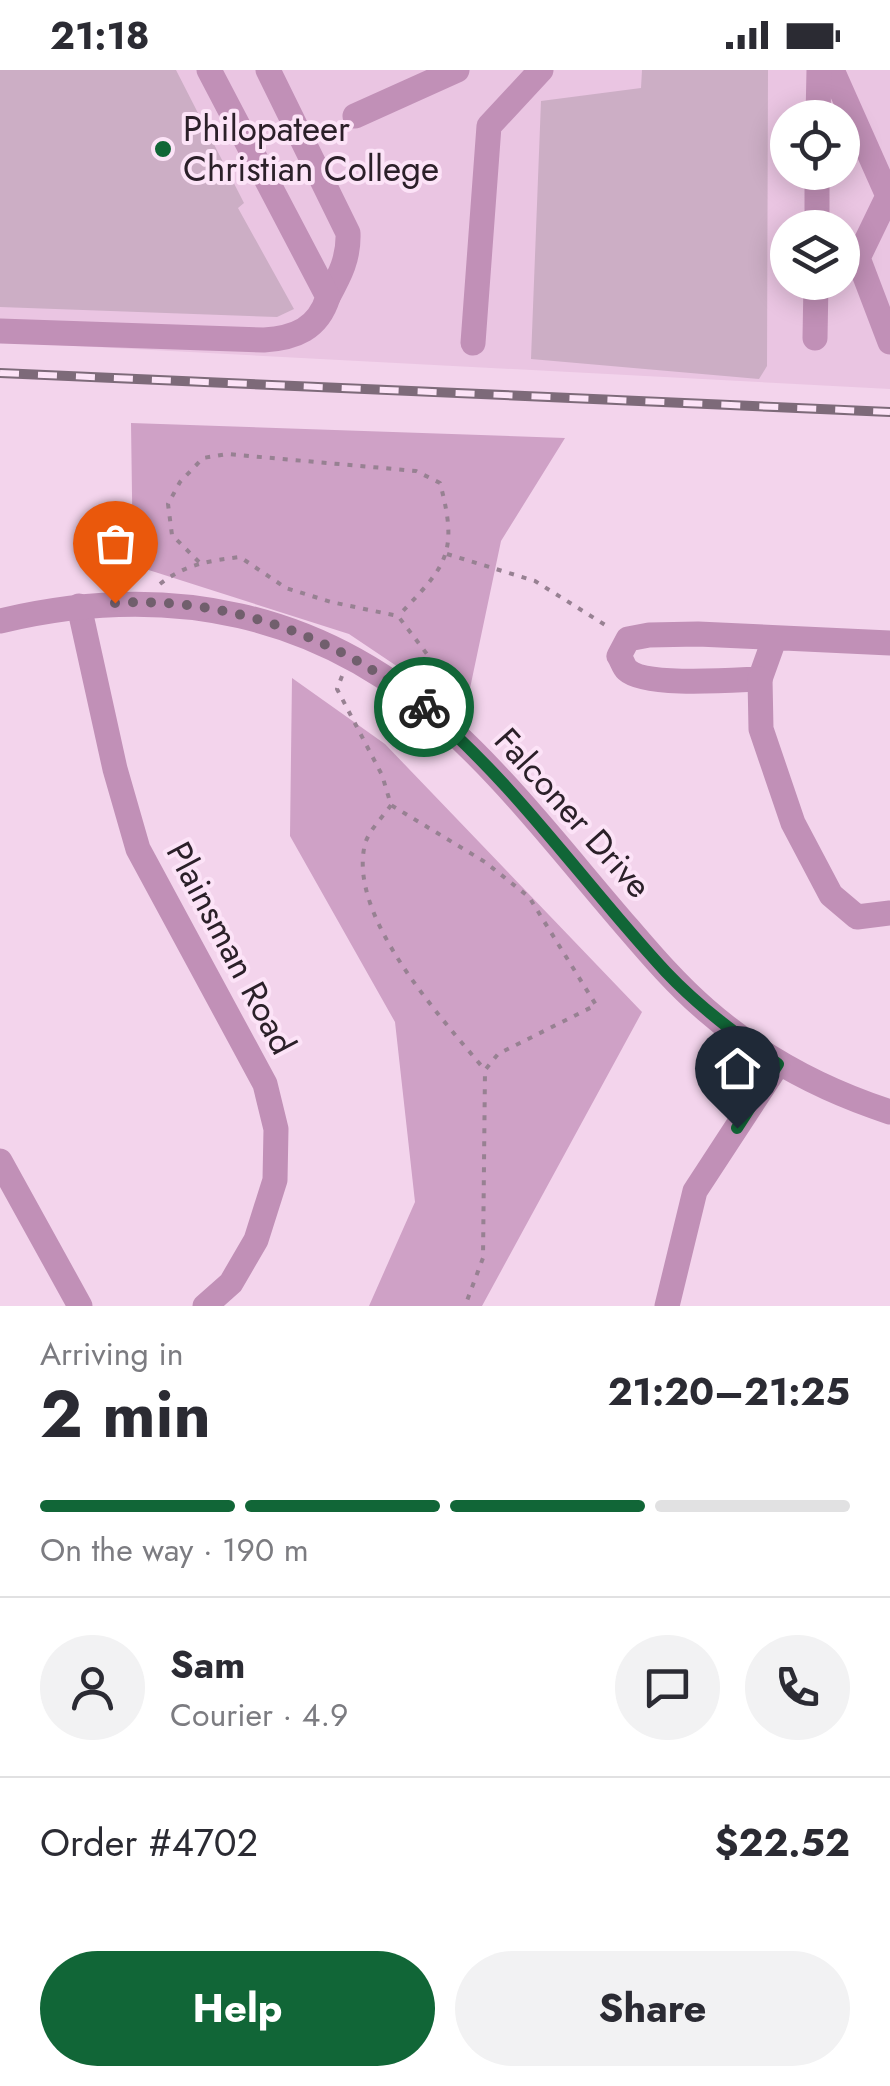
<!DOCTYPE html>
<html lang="en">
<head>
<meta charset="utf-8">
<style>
  body { margin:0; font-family:Jost,sans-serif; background:#f2f2f3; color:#2b2b33; height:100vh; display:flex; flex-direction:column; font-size:38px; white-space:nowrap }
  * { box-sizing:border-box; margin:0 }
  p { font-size:32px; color:#7c7c81 }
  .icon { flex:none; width:55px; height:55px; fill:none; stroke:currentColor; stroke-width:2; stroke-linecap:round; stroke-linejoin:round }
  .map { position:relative; height:1236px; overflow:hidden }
  .panel { display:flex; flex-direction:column; background:#fff; flex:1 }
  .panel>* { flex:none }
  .tools { position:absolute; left:770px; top:30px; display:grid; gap:20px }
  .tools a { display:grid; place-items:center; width:90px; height:90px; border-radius:50%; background:#fff; box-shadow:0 5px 25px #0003; font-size:50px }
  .pin { position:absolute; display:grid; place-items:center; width:85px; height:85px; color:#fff; margin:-102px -42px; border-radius:50% 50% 50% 0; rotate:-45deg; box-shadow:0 0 10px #0007 }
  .pin .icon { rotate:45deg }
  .courier { position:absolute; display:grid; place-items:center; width:100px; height:100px; margin:-50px; border:8px solid #116637; border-radius:50%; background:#fff; color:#222; box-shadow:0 2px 12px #0007 }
  .summary em { font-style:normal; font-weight:700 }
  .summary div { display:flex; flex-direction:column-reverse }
  .summary { display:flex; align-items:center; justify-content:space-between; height:170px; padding:0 40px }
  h1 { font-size:65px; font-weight:700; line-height:75px }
  .bar { display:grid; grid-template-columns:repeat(4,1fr); gap:15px 10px; align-content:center; height:120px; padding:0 40px }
  .bar i { height:12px; border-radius:8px; background:#e1e1e2 }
  .bar .selected { background:#116637 }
  .bar p { grid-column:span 4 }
  .line { display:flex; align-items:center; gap:25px; padding:0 40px; border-top:2px solid #e1e1e2 }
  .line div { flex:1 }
  .round { display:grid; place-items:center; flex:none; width:105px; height:105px; border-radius:52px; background:#f2f2f3 }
  .primary-button { display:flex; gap:20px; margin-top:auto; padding:20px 40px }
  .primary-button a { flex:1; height:115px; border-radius:60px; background:#116637; color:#fff; font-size:40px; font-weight:700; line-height:115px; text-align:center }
  .primary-button a+a { background:#f2f2f3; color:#2b2b33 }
  .status { display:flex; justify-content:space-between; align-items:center; height:70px; padding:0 50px; background:#fff; direction:ltr }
  .status svg { height:28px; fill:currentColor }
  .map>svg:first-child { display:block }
  .built { fill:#eac5e2; fill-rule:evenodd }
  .green { fill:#cfa1c6 }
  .building { fill:#ccaec5 }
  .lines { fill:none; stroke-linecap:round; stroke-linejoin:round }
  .path { stroke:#978192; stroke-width:4; stroke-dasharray:5 8; stroke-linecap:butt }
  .minor { stroke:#c190b7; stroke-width:25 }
  .rail-casing { stroke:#7d6a79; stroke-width:10 }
  .rail { stroke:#fce3f7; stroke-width:6; stroke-dasharray:19; stroke-linecap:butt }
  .done { stroke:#715f6d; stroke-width:10; stroke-dasharray:0 18 }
  .route { stroke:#116637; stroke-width:12 }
  .poi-dot { fill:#116637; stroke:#fce3f7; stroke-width:4 }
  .labels { text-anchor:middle; stroke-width:8; stroke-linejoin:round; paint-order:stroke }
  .poi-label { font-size:35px; fill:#2b2029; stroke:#fce3f7; text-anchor:start }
  .street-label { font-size:35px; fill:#2b2029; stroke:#fce3f7 }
</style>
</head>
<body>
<div class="status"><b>21:18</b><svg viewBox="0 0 49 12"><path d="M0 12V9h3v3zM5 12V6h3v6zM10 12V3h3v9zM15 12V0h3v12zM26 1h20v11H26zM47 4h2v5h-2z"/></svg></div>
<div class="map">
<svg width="890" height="1236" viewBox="0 0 890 1236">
  <rect width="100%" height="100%" fill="#f3d4ec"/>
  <path class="built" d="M0 0H890V319L0 272ZM788 48H842V102H788ZM788 158H842V212H788Z"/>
  <g class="green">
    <path d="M131 353 565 368 501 471 465 642 349 564 133 495Z"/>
    <path d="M292 608 385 674 642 942 482 1236H369L415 1132 395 952 290 766Z"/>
  </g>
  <g class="building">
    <path d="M0 0H176L244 133 238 138 294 239 277 247 0 237Z"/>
    <path d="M642 0H768L767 296 759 309 531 289 541 31 641 18Z"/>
  </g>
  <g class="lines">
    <g class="path">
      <path d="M447 484 535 511 610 558"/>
      <path d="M199 492 172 465 168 434 180 412 203 388 227 384 416 401 440 413C459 484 446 496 398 546"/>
      <path d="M160 514C186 494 208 491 240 487L286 518 331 532 398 546 433 592 441 621"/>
      <path d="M342 606 337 619 382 705 391 735 485 792 529 827 596 935 498 984 485 1000 483 1188 465 1236"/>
      <path d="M391 735C383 747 369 760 365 774 347 847 441 947 484 999"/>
    </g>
    <g class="minor">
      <path d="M268 0 348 163C349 188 340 205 328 227"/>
      <path d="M832 0 888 126 858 188 890 272"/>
      <path d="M355 46 457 0"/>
      <path d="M818 48 819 0"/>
      <path d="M817 158V102"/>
      <path d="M0 261 264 270C295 268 318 259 328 227L209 0"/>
      <path d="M815 268 816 212"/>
      <path d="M473 273 489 56 541 0"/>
      <path d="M79 536 115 699 138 779 265 1014 276 1059 275 1110 256 1170 231 1213 205 1236"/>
      <path d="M0 551C167 511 323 541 451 660 515 719 570 791 628 858 652 886 677 915 706 940 760 987 822 1020 890 1042"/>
      <path d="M774 570 760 609C733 610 645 617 627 600 623 596 622 590 619 586L628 569 649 565 698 564 890 573"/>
      <path d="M760 609 761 659 793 753 831 825 857 847 890 843"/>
      <path d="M0 1091 80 1236"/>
      <path d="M667 1236 695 1121 778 994"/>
    </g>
    <defs>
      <path id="rail" d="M0 303 890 342"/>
    </defs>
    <use href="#rail" class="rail-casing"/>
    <use href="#rail" class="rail"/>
  </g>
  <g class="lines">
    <path class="done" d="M115 533C225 526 340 567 424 637"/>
    <path class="route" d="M424 637C516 714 585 815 666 902 700 938 739 966 778 994L737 1058"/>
  </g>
  <circle class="poi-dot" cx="163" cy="79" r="10"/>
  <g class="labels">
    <g class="poi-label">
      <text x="183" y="71">Philopateer<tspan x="183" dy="40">Christian College</tspan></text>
    </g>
    <g class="street-label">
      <text transform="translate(573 743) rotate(48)" y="12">Falconer Drive</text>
      <text transform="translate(231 878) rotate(62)" y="12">Plainsman Road</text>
    </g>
  </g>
</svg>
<div class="tools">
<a><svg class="icon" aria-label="locate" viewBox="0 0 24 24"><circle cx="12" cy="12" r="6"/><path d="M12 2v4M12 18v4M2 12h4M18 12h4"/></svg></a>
<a><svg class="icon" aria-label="layers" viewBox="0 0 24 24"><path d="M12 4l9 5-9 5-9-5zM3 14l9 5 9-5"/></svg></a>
</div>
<div class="pin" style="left:115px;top:533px;background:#ea580c"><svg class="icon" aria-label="bag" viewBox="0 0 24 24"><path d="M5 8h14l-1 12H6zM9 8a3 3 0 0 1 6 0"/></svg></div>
<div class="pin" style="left:737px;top:1058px;background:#1f2937"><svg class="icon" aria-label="home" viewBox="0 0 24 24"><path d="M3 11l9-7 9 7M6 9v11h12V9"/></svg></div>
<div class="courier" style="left:424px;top:637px"><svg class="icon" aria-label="bike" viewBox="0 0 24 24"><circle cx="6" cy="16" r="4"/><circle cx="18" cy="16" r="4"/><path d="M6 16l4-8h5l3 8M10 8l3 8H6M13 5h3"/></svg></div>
</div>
<section class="panel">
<div class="summary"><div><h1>2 min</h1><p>Arriving in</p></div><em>21:20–21:25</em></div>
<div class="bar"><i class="selected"></i><i class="selected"></i><i class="selected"></i><i></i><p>On the way · 190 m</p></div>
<div class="line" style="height:180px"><a class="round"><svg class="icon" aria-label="person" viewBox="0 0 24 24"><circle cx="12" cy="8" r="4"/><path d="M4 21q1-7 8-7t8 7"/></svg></a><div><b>Sam</b><p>Courier · 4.9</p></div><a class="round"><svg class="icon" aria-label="chat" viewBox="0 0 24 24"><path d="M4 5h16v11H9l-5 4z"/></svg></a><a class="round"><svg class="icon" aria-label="phone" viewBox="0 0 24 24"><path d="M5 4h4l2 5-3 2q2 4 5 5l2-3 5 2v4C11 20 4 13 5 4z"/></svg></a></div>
<div class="line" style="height:130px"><div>Order #4702</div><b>$22.52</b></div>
<div class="primary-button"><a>Help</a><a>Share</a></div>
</section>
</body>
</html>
